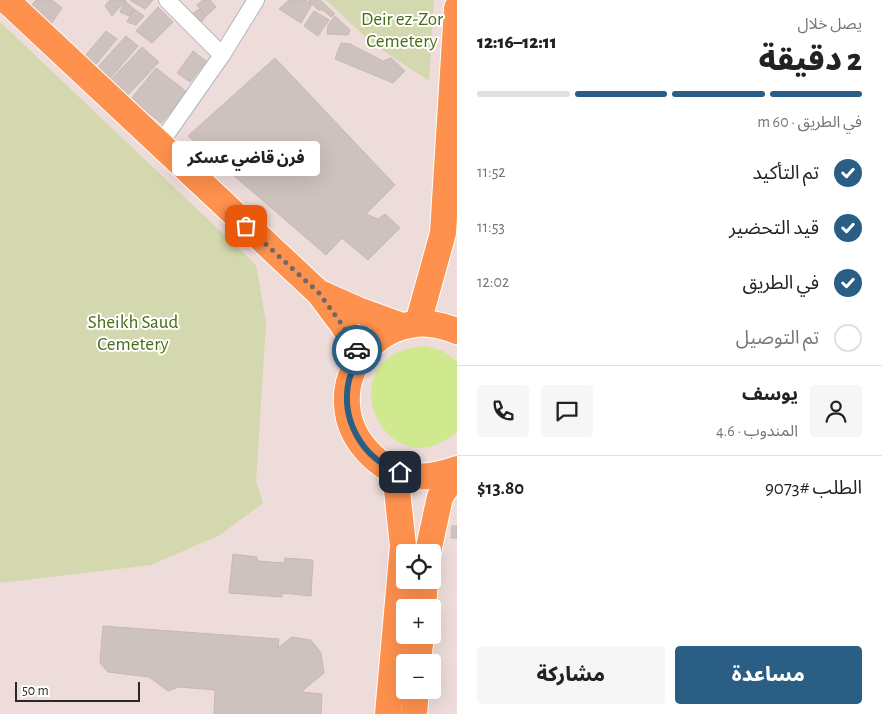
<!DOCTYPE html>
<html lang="ar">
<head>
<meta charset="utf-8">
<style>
  body { margin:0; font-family:"Alegreya Sans","Noto Sans Arabic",sans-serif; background:#f6f6f6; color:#222; direction:rtl; height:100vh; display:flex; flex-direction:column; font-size:19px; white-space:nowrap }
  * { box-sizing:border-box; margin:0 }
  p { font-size:16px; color:#767676 }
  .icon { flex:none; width:28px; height:28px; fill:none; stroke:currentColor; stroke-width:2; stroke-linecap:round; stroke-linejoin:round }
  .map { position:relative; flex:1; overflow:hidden; direction:ltr }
  .sheet { display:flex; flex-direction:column; background:#fff; width:425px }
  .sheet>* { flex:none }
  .tools { position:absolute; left:396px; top:544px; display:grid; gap:10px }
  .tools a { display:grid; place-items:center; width:45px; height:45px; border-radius:5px; background:#fff; box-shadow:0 5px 20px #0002; font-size:25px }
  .scale { position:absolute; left:15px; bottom:12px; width:125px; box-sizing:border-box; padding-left:5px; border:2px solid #292929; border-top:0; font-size:14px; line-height:18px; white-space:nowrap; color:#292929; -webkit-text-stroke:4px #fff; paint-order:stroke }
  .pin { position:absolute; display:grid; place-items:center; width:42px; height:42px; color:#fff; margin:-21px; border-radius:10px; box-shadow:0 2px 8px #0006 }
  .courier { position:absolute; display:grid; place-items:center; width:50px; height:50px; margin:-25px; border:4px solid #2a5e85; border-radius:50%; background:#fff; color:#222; box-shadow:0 1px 6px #0007 }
  .bubble { position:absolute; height:35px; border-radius:5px; background:#fff; box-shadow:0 5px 20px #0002; font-size:16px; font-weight:800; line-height:35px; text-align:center; direction:rtl }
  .summary em { font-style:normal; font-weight:800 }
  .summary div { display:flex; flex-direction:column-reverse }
  .summary { display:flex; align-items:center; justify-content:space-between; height:85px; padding:0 20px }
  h1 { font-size:32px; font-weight:800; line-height:38px }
  .bar { display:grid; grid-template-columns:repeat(4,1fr); gap:8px 5px; align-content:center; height:60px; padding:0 20px }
  .bar i { height:6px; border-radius:4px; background:#e0e0e0 }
  .bar .selected { background:#2a5e85 }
  .bar p { grid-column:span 4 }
  .line { display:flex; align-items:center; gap:12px; padding:0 20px; border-top:1px solid #e0e0e0 }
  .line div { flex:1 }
  .round { display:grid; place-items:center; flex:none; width:52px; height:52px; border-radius:5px; background:#f6f6f6 }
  ol { padding:0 20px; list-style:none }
  li { display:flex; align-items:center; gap:15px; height:55px }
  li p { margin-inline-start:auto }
  li .icon { padding:5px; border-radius:50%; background:#2a5e85; color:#fff; stroke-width:4 }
  li:last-child { color:#767676 }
  li i { width:28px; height:28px; border:2px solid #e0e0e0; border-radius:50% }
  .cta { display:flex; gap:10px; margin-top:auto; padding:10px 20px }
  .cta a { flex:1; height:58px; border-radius:5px; background:#2a5e85; color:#fff; font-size:20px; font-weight:800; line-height:58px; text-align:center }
  .cta a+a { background:#f6f6f6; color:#222 }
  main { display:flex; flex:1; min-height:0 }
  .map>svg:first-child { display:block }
  .green { fill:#d0e98f }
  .cemetery { fill:#d3d8ae }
  .building { fill:#cec2be; stroke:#c8b8b2 }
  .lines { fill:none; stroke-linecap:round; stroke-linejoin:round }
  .minor-casing { stroke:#adb7bf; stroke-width:18 }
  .primary-casing { stroke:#fff; stroke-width:28 }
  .minor { stroke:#fff; stroke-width:16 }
  .primary { stroke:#fe914d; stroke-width:26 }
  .done { stroke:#6e6867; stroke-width:5; stroke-dasharray:0 9 }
  .route { stroke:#2a5e85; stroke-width:6 }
  .labels { text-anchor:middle; stroke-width:4; stroke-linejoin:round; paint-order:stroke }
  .park-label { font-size:19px; fill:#476c13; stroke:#fff }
</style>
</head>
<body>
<main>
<section class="sheet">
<div class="summary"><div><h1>2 دقيقة</h1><p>يصل خلال</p></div><em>12:11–12:16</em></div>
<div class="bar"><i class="selected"></i><i class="selected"></i><i class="selected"></i><i></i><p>في الطريق · 60 m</p></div>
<ol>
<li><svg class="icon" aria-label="check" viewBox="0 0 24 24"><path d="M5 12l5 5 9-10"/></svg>تم التأكيد<p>11:52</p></li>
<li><svg class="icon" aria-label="check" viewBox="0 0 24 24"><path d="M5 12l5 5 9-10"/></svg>قيد التحضير<p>11:53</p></li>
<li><svg class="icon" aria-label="check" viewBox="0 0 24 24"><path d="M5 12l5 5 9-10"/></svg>في الطريق<p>12:02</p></li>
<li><i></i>تم التوصيل</li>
</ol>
<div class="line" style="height:90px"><a class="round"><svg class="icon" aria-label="person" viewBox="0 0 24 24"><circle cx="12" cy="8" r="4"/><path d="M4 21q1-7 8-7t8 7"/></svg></a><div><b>يوسف</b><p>المندوب · 4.6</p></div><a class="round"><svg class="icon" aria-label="chat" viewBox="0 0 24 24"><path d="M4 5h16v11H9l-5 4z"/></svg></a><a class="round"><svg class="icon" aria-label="phone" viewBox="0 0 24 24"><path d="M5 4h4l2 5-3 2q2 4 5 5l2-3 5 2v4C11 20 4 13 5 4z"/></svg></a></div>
<div class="line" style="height:65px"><div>الطلب #9073</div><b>$13.80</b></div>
<div class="cta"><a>مساعدة</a><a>مشاركة</a></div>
</section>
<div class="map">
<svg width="457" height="714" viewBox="0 0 457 714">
  <rect width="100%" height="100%" fill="#eddcd9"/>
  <path class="green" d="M425 346 441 350 457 361V432C384 494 323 353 425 346Z"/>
  <g class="cemetery">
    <path d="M326 0H434L429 81 372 43Z"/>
    <path d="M0 22 256 265 266 322 256 481 263 503 220 535 151 565 0 583Z"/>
  </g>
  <g class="building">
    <path d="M36 0H52L62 8 49 27 27 11Z"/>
    <path d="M110 0H126L112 16 105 6Z"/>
    <path d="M130 0H153L145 9Z"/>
    <path d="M203 0H210L216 7 206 16 197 5Z"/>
    <path d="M289 0H305L312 4 301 23 279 9Z"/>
    <path d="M310 0H320L335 14 331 17 323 10H318L309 1Z"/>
    <path d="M125 1 134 9 129 16 120 12Z"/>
    <path d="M158 7 173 22 152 43 136 31Z"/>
    <path d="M134 9 144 16 136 25 127 22Z"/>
    <path d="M199 9 206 16 199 25 190 15Z"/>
    <path d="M314 11 329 20 318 36 304 26Z"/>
    <path d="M335 16 350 30 348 35 327 34 328 25Z"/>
    <path d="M106 31 117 39 96 64 85 56Z"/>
    <path d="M126 36 138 46 109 80 96 69Z"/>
    <path d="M341 43 350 44 383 61 391 58 405 71 393 83 335 59Z"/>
    <path d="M142 47 159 62 125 98 108 83Z"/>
    <path d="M193 51 206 61 190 82 177 73Z"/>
    <path d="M275 58 395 185 366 214 378 219 385 214 400 228 368 260 342 238 326 255 188 136Z"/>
    <path d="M156 68 187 92 161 123 131 99Z"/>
    <path d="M452 526H457V538H451Z"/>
    <path d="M233 554 257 557V561L284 563 285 558 313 560 311 596 282 593V597L229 593Z"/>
    <path d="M103 626 279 639 278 648 292 637 311 640 321 653 324 673 301 692 322 694 321 714H214L215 690 179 687 168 691 149 677 108 672 100 663Z"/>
  </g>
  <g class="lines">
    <defs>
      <g id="minor">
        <path d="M167 0 222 55"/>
        <path d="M159 145 222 55 256 0"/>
      </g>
      <g id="primary">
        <path d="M6 0 319 293 343 325 361 356"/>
        <path d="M322 294 358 310 402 326"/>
        <path d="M418 323 443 233 457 8"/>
        <path d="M457 331C444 326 430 322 416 324 376 328 344 365 347 405 349 439 378 471 412 476 428 478 442 474 457 469"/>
        <path d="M428 552 440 497 457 471"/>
        <path d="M423 608 425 580"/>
        <path d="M418 662 421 635"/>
        <path d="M388 714 403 546 397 490 389 468"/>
        <path d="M414 714 416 690"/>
      </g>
    </defs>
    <use href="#minor" class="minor-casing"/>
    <use href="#primary" class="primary-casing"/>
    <use href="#minor" class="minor"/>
    <use href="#primary" class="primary"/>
  </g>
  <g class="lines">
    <path class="done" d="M246 226 319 293 343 326 357 350"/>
    <path class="route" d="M357 350 361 356C357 363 351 372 349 380 340 419 362 459 400 472"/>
  </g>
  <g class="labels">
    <g class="park-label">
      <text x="402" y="25">Deir ez-Zor<tspan x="402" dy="22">Cemetery</tspan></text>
      <text x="133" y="328">Sheikh Saud<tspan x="133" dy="22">Cemetery</tspan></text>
    </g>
  </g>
</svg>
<div class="tools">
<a><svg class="icon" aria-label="locate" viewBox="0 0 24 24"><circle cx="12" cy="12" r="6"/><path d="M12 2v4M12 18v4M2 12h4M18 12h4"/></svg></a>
<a>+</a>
<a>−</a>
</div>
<div class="scale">50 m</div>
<div class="pin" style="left:246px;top:226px;background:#ea580c"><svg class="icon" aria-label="bag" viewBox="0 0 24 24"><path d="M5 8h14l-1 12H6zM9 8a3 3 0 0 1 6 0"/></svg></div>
<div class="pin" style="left:400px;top:472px;background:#1f2937"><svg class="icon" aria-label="home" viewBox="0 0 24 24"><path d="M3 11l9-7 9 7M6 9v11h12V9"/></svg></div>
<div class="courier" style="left:357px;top:350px"><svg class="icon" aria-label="car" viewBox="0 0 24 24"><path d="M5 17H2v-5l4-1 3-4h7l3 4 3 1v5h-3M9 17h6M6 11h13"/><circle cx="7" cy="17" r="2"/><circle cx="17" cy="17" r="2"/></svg></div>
<div class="bubble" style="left:172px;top:141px;width:148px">فرن قاضي عسكر</div>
</div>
</main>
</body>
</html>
